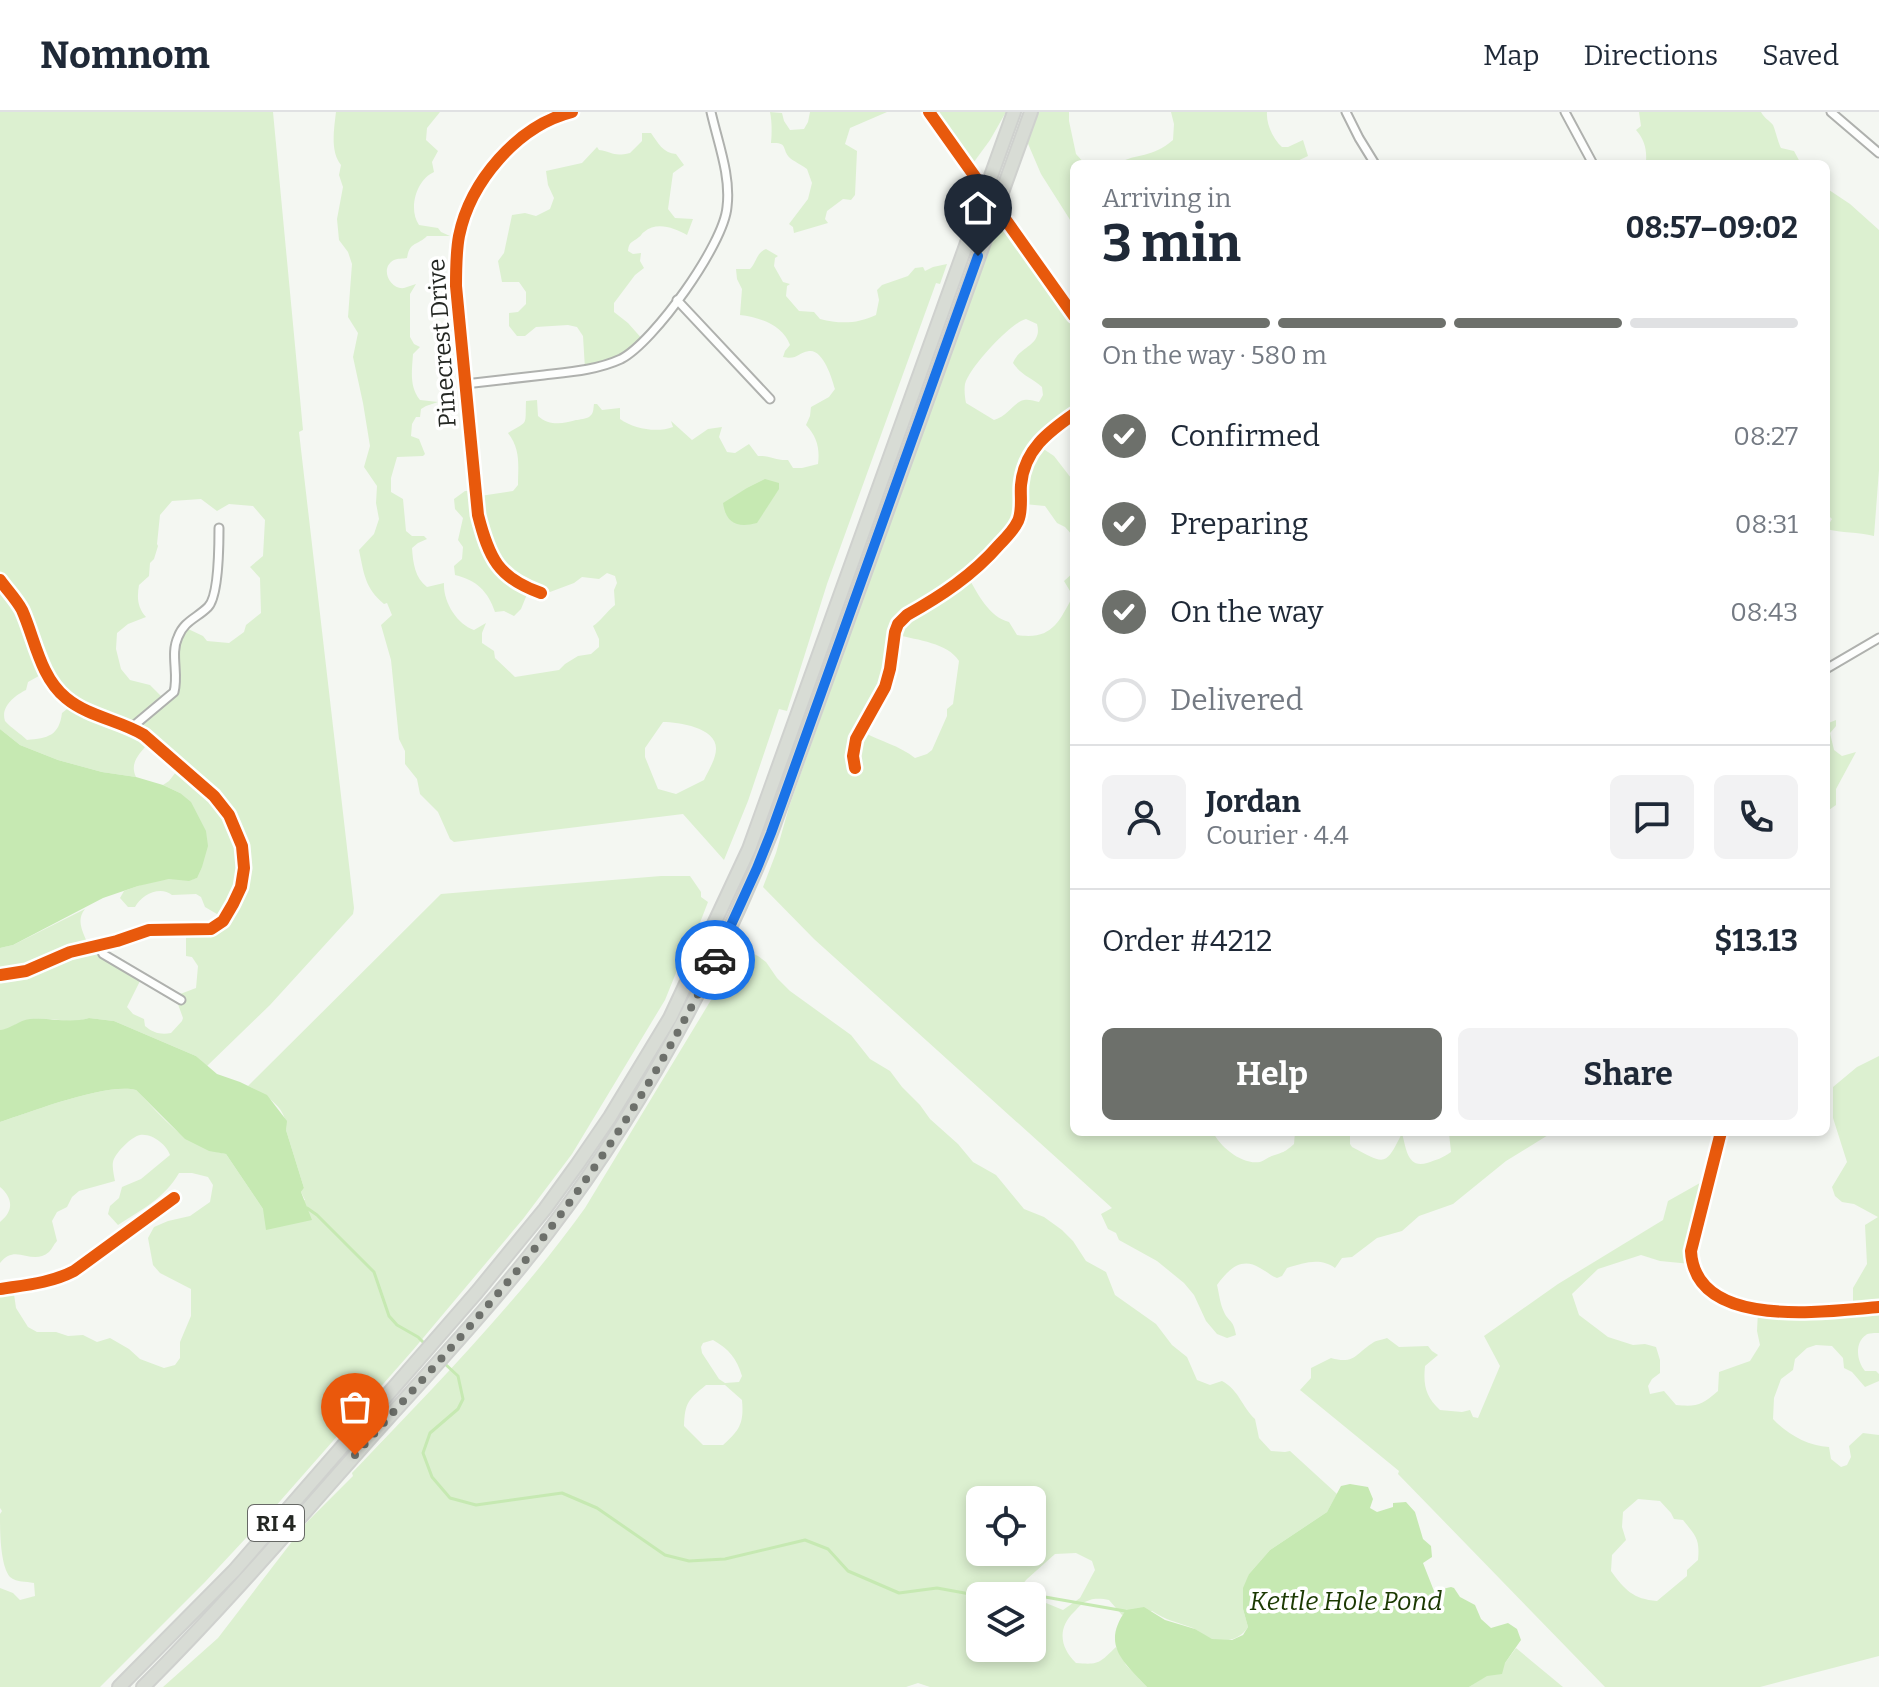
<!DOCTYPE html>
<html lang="en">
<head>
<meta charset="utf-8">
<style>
  body { margin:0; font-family:Bitter,serif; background:#f2f2f3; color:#1f2937; height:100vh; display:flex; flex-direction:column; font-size:30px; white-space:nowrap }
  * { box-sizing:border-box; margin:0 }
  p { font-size:26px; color:#747a83 }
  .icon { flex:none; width:44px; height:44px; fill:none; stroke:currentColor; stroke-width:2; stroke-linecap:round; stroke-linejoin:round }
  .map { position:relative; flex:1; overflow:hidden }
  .panel { position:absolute; left:1070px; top:48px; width:760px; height:976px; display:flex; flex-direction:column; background:#fff; border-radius:12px; box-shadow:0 4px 12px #0003 }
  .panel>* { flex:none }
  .controls { position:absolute; left:966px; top:1374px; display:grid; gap:16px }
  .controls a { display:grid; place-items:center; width:80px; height:80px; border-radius:12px; background:#fff; box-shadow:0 4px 12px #0003; font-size:40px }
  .pin { position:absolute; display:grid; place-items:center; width:68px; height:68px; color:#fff; margin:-82px -34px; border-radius:50% 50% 50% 0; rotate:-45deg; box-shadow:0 0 8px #0007 }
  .pin .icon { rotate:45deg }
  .courier { position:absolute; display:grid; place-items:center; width:80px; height:80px; margin:-40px; border:6px solid #1a73e8; border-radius:50%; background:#fff; color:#222; box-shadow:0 2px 10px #0007 }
  .overview em { font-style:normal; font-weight:700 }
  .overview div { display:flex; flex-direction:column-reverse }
  .overview { display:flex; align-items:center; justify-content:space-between; height:136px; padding:0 32px }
  h1 { font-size:52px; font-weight:700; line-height:60px }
  .bar { display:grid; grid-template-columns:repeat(4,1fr); gap:12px 8px; align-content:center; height:96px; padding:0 32px }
  .bar i { height:10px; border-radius:6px; background:#e0e1e3 }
  .bar .selected { background:#6d706b }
  .bar p { grid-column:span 4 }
  .line { display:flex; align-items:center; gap:20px; padding:0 32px; border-top:2px solid #e0e1e3 }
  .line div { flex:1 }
  .round { display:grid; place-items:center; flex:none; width:84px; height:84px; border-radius:12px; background:#f2f2f3 }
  ol { padding:0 32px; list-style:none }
  li { display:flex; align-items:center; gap:24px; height:88px }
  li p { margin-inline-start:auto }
  li .icon { padding:8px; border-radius:50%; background:#6d706b; color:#fff; stroke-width:4 }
  li:last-child { color:#747a83 }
  li i { width:44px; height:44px; border:4px solid #e0e1e3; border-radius:50% }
  .button { display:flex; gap:16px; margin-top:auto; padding:16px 32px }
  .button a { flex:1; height:92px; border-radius:12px; background:#6d706b; color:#fff; font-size:32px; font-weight:700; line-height:92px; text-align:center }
  .button a+a { background:#f2f2f3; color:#1f2937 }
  header { display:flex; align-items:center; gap:48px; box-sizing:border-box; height:112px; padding:0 40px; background:#fff; border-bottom:2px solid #e0e1e3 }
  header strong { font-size:38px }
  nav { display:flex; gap:44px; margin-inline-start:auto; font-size:28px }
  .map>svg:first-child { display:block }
  .green { fill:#dcf0d0; fill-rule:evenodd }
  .water { fill:#c6e9b2 }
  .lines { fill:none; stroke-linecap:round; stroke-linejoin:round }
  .stream { stroke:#c6e9b2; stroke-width:3 }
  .minor-casing { stroke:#afb1ae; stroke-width:11 }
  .tertiary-casing { stroke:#afb1ae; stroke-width:13 }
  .trunk-casing { stroke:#cfd1ce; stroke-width:16 }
  .minor { stroke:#fdfefd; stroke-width:7 }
  .tertiary { stroke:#fdfefd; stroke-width:9 }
  .trunk { stroke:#d8dcd5; stroke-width:12 }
  .cycleway-casing { stroke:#fff; stroke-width:17 }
  .cycleway { stroke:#e8590c; stroke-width:12 }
  .done { stroke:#6d706b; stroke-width:8; stroke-dasharray:0 14.4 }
  .route { stroke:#1a73e8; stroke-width:10 }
  .labels { text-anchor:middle; stroke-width:7; stroke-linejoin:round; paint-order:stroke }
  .shield { fill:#fff; stroke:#666865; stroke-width:2 }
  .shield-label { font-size:22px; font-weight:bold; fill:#242723 }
  .street-label { font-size:24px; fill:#242723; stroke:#fff }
  .water-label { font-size:26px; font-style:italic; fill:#1b3902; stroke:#fff }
</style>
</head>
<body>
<header>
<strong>Nomnom</strong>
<nav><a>Map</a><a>Directions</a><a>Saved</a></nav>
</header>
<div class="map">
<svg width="1879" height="1575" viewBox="0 0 1879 1575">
  <rect width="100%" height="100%" fill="#f4f7f2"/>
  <g class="green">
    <path d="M0 0H273L303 318 299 320 354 796 353 802 270 893 207 954 196 944 114 909 89 906 74 910 52 907 16 912 10 917 0 918V836L13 833 85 797C75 809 84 822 89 835L98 834 141 867 127 895 133 902 144 907 145 914C153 921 161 923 171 921L182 909 183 906 175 884 196 876 198 854 192 845 186 844V819L208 818 222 805 205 795 201 785 196 782 172 783C160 773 141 783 135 795H128L120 786 124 779C138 774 155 767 170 767 180 766 187 770 197 766L180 681 163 673 169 669 179 656 149 630C140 642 129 650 136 665L102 660 58 648 20 633 0 617ZM201 387 217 399 229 392 253 394 265 408 263 444 250 455 260 466 261 501 246 513 244 520 229 531 207 529 203 524 184 515 174 533 172 583 164 587 150 573 130 568 121 557 116 537 117 521 128 512 146 505C137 495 137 485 139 473L149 464 150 451 154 447 158 434 157 432 160 403 172 389ZM46 560 72 593 62 601C59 624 48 626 27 628 21 622 10 615 5 609 0 594 16 583 26 578L28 570Z"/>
    <path d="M336 0H440L427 16 426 28 438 39 432 50 434 60C416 68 408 97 419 113L438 116 441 120 450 124H427C417 134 410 129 407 146 403 147 398 146 394 148 379 156 390 178 404 176 408 175 412 173 416 172L410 182V225L414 232 420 235 413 242C412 259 409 274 420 288L438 290 426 294 421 297 420 305H416L412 312 411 324 419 327 425 342 423 344 397 345 391 366V380L403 387 406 419 412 424H424L427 427 418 431 412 436C413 451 415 466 427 475L444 471C443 490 457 512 474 518L486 511 482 521V531L494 539 495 546 515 565 559 558 565 552 578 544 591 542 599 535V527L593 514C601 509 606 500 615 493L614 478 617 471 615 464 607 461 599 467 582 465 574 471 550 480 530 475 521 497 514 504 504 499 495 500C488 479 476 468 455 463L454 454 462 447 463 435 458 428 463 406 455 397 454 387 465 379 476 378 480 384 513 379 518 373C518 353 521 338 508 321 529 308 525 315 526 289L537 288 538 304C549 314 563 312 576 308 579 308 587 306 589 305 594 301 593 298 594 292H597L602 298 620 296V307C634 317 657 321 673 315L671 309 692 328 708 317 722 315 719 325 727 340 735 341 749 332 758 344C769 343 777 349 788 348L793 356H802L818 352C820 336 817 325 806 313L810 304 811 295 829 285 835 277C832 266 823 237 809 239 797 241 798 248 783 245L785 239 790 233C783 213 759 205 740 203L742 177 737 167 736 157H750C757 150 756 141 766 137L778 144 775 146 774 154 783 170 790 172 787 174 786 184 799 199 814 200 820 207C840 212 857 212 876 203L879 188 877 178 882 173 908 164 915 156 923 155 925 159 933 155 947 152 940 172 936 171 827 472 787 599 779 597 748 689 724 748 683 702 454 730 450 727 438 700 420 682 417 667 405 652V639L399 627 391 548 381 513 392 503 387 491 384 492C365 476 364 462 359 438L374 422 379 407 376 391 377 374 364 355 370 334 363 291 353 245 358 221 348 205 352 152 348 140 339 128 337 107 343 75 339 63 341 53C330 40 334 17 336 0ZM663 610C679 610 717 616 716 637 716 647 708 659 704 668L676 682 658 677 645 645V636Z"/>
    <path d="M770 0 782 1 784 9 790 18 804 17 808 10 810 0H887L850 16 845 32 857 39 855 83 851 88 843 87 827 99 825 107 828 111 794 121 793 115 789 112 808 87 812 71 807 57C803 54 792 48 790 46 781 37 789 30 771 31 772 22 772 9 770 0Z"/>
    <path d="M934 0H1006L990 28 971 54Z"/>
    <path d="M1031 0H1069V9L1076 42 1085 52H1074V114L1041 62 1026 27Z"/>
    <path d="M1171 0H1267C1266 12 1273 27 1282 35H1288L1303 28 1308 44 1291 52H1117C1138 40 1151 47 1173 28L1174 12Z"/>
    <path d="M1639 0H1761C1764 6 1769 8 1773 13 1775 17 1778 30 1781 36L1794 39 1801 52H1653L1646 49C1647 37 1644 27 1636 18L1641 14Z"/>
    <path d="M642 21H651C658 31 663 41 676 42L684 53 673 61 668 97 675 106 693 107 687 123C674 116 657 109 644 120 642 121 641 124 639 125 632 131 629 129 628 139L633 142 641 141 640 149 644 156 635 163 614 191V200L628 211 644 229 623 246 585 257 583 224 577 215 568 213 536 215 525 224H517L509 214V201L518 200 526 192V180L519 170H502L498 149 504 141 512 103 525 101 536 104 550 97 554 86 548 73 546 59 582 51 597 35 599 38C613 40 613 45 630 41L642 29Z"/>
    <path d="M1826 76 1850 92 1879 118V358L1874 424C1858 420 1842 421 1826 417L1832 407 1826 401Z"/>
    <path d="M995 99 1074 200V301L1039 334 1054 344 1071 366 1074 367V425L1065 415 1057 411 1045 394 1024 392 1012 419 968 465C978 482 989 505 1009 510L1017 523C1051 528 1058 512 1073 484L1064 469 1074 460V1020H1213C1220 1035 1242 1053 1260 1050 1264 1049 1268 1045 1272 1044 1283 1040 1284 1041 1294 1032L1295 1020H1350V1032L1352 1035C1385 1052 1385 1056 1402 1021 1406 1035 1407 1057 1427 1051 1436 1048 1443 1046 1451 1040L1449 1021 1451 1020H1553L1506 1049 1453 1092 1419 1104 1402 1119 1377 1126 1352 1145 1342 1146 1335 1156C1320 1145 1304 1151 1287 1156L1282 1164 1277 1166C1271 1164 1266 1159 1260 1156 1241 1144 1228 1158 1217 1173 1219 1181 1220 1192 1224 1200 1229 1211 1233 1206 1236 1223L1227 1226 1217 1222 1206 1209 1194 1183 1184 1171 1157 1149 1119 1128 1116 1121 1108 1117 1101 1102 1112 1096 814 827 763 775 776 741 789 695 866 477V457ZM1026 207 1037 212C1043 234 1019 234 1013 251 1022 264 1031 265 1042 275L1043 283 1039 290C1034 289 1029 287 1024 288 1014 290 1008 304 994 308L966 291C965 286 964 278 965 272 969 256 1011 210 1026 207ZM898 523C917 528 948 531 959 549L953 592 947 597V604L932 638 927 642 915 646C900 634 880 629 863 620L882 586 896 524Z"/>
    <path d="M1836 608V614L1830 621 1834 638 1842 644 1856 640 1836 677V693L1826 700V612Z"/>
    <path d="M661 764H690L701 780V785L708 790 684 852 680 851 665 888 572 1042 523 1107 413 1238 274 1396 205 1470 100 1575H0V1476L13 1481 20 1488 35 1484 34 1471C25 1469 18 1471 10 1465 0 1453 0 1419 0 1402L2 1399 0 1396V1177L13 1175 16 1196 28 1215 37 1220H56L68 1224 83 1223 97 1230 110 1226 129 1237 140 1247 164 1256 175 1253 180 1246V1230L191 1204V1177L160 1161 153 1153 148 1126 154 1115 168 1109 190 1104 210 1090 213 1073 208 1065 192 1061H179C165 1086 141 1098 118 1113L108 1102 110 1094 119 1086 122 1075 141 1067 170 1043C167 1033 152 1021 140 1023 131 1025 115 1041 113 1050 112 1055 114 1064 115 1069L79 1079 72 1085 67 1095 57 1100 52 1109 57 1129C54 1132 52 1137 49 1140 31 1155 16 1130 0 1151V1110C14 1099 13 1086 0 1075V1010C30 1000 108 970 136 978 166 1008 182 1033 226 1042L263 1097 305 1088 301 1080 304 1076 286 1018C288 996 266 983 248 974L441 782Z"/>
    <path d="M740 835 758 844 766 850 777 866 790 879 851 923 870 947 890 959 902 975 920 993 930 1007 958 1032 973 1050 996 1063 1024 1097 1044 1105 1062 1118 1073 1129 1086 1149 1106 1160 1115 1183 1156 1212 1172 1233 1187 1245 1197 1268 1210 1273 1222 1269C1239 1278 1242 1295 1255 1307L1259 1326 1271 1339 1285 1340 1290 1339 1337 1382 1327 1400 1270 1438 1249 1462 1243 1497 1248 1515C1240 1528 1223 1532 1209 1526 1203 1523 1199 1519 1193 1516 1177 1510 1167 1509 1152 1499L1122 1503 1109 1488C1103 1487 1096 1486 1090 1488 1082 1490 1079 1495 1074 1500 1057 1516 1060 1536 1076 1551 1100 1553 1099 1551 1116 1535L1126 1553 1147 1575H930L918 1571 906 1575H163L218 1526 307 1410 353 1364 352 1361C433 1276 517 1191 585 1096L734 850ZM713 1228C729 1237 737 1247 742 1264L739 1270 725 1271 719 1267 702 1241 701 1235 703 1231ZM706 1273H725L742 1288C744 1311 740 1318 723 1333H703L684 1314C685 1290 688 1288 706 1273ZM980 1388H1032V1440H980ZM1076 1441 1092 1449 1095 1458 1080 1486 1063 1498 1046 1491 1032 1488V1536H980V1484H1012L1027 1467 1055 1442Z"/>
    <path d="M1879 944V1221C1876 1221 1868 1221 1866 1223 1854 1231 1857 1250 1865 1259H1876L1879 1262V1269L1865 1275 1852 1260 1844 1256 1843 1246 1832 1234 1816 1233 1807 1236 1795 1247 1793 1258 1781 1267 1774 1286 1773 1307C1787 1322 1808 1334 1829 1335L1831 1347 1841 1355 1847 1353 1851 1345 1849 1334 1863 1321 1879 1323V1544L1760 1575H1605L1398 1362 1399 1359 1300 1278 1311 1266V1256L1331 1246C1355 1253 1356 1241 1374 1230 1376 1229 1384 1227 1387 1226L1399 1235 1428 1234 1432 1239 1438 1243 1425 1254C1423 1274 1426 1285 1440 1298L1462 1300 1470 1298 1473 1305 1478 1306 1500 1254 1484 1224 1558 1172 1663 1108 1668 1089 1707 1067 1691 1152 1660 1149 1641 1143 1598 1157 1572 1182 1579 1203 1608 1225 1633 1233 1645 1232 1656 1235 1660 1248V1261L1652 1267 1648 1274 1650 1282 1664 1279 1676 1293C1697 1295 1702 1293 1718 1279L1719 1260 1750 1249 1760 1233 1757 1219 1758 1199 1853 1195V1176L1867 1152 1865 1113 1878 1105 1854 1092 1842 1090 1835 1084 1832 1075 1847 1050 1833 1006V975L1857 955ZM1638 1387 1660 1389 1671 1401 1674 1407 1683 1408C1696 1424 1700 1427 1698 1448L1687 1458V1464L1657 1489C1633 1487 1625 1478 1611 1459L1612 1443 1626 1428 1622 1415 1623 1400Z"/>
    <path d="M1516 1536 1563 1575H1469L1505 1551Z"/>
  </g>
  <g class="water">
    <path d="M765 367 779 371V377L757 411C738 416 726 412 723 391L747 376Z"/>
    <path d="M0 617 20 633 58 648 102 660 136 665 163 673 180 681 191 690 206 719 208 734 202 755 197 766 189 769 169 767 138 774 103 786 13 833 0 836Z"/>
    <path d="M89 906 114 909 196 944 217 962 240 970 267 983 287 1009 286 1018 304 1076 301 1080 312 1108 266 1118 263 1097 226 1042 209 1039 185 1027 136 978C108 970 30 1000 0 1010V918C11 917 19 908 30 907 51 905 68 912 89 906Z"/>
    <path d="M1350 1372 1368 1375 1373 1387 1370 1396 1377 1400 1393 1395V1391L1406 1390 1415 1400 1423 1427 1431 1434 1432 1445 1423 1451 1434 1479 1451 1475 1454 1476 1460 1485 1475 1493 1481 1507 1491 1516 1508 1511 1517 1517 1521 1528 1505 1551 1502 1562 1487 1564 1469 1575H1147C1123 1549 1101 1533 1126 1498L1144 1495 1165 1508 1195 1517 1212 1527 1232 1528 1243 1523 1248 1515 1243 1497V1476L1249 1462 1270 1438 1327 1400 1341 1374Z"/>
  </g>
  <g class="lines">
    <g class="stream">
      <path d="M307 1096 317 1103 374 1160 389 1204 397 1213 418 1225 427 1234"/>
      <path d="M444 1251 458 1264 463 1287 458 1297 430 1321 423 1341 432 1365 450 1386 476 1393 562 1381 597 1396 665 1443 689 1449 725 1447 805 1428 828 1437 848 1459 899 1481 937 1476 981 1484"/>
      <path d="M1032 1486 1045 1485 1125 1499"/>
    </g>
    <defs>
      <g id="minor">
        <path d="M1346 0 1359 26 1375 52"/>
        <path d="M1565 0 1593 52"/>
        <path d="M1831 0 1879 41"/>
        <path d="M677 188 770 287"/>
        <path d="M465 272C491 269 518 266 544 263 570 260 597 258 621 247 654 230 724 132 727 95 731 64 718 31 711 0"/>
        <path d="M0 468C7 478 16 487 22 498 35 527 40 565 66 586 89 605 119 608 144 623L214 684 229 703 242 734 244 756 241 775 233 792 223 809 211 817 149 818 117 829 70 840 26 859 0 863"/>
        <path d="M541 481C498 466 489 446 478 403L456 174C456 157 456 140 459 124 470 70 517 14 572 0"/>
        <path d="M1826 557 1879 526"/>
        <path d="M131 616 174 580C179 562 170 542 178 525 184 509 197 506 208 495 219 484 219 433 219 416"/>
        <path d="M855 656 853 644 856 627 885 575 890 557 895 520 898 512 907 503C941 484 973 463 999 433 1006 426 1014 418 1018 409 1023 398 1020 384 1021 373 1024 338 1048 320 1074 302"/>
        <path d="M98 833 103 842 181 888"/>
        <path d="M0 1177C26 1173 51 1171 74 1159L174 1086"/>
      </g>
      <g id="tertiary">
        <path d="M929 0 1074 204"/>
        <path d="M1721 1020 1691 1139C1695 1219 1826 1199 1879 1195"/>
      </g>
      <g id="trunk">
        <path d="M119 1575 234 1459 477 1180 545 1097 577 1053 610 1005 670 906 749 737 1014 0"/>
        <path d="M143 1575C223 1495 296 1410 371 1325 431 1258 493 1192 548 1120 641 998 714 863 771 721L1031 0"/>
      </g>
    </defs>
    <use href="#minor" class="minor-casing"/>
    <use href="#tertiary" class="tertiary-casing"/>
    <use href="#trunk" class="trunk-casing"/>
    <use href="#minor" class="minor"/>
    <use href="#tertiary" class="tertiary"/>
    <use href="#trunk" class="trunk"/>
    <defs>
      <g id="cycleway">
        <path d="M929 0 1074 204"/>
        <path d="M0 468C7 478 16 487 22 498 35 527 40 565 66 586 89 605 119 608 144 623L214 684 229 703 242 734 244 756 241 775 233 792 223 809 211 817 149 818 117 829 70 840 26 859 0 863"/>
        <path d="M541 481C498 466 489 446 478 403L456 174C456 157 456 140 459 124 470 70 517 14 572 0"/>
        <path d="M855 656 853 644 856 627 885 575 890 557 895 520 898 512 907 503C941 484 973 463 999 433 1006 426 1014 418 1018 409 1023 398 1020 384 1021 373 1024 338 1048 320 1074 302"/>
        <path d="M1721 1020 1691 1139C1695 1219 1826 1199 1879 1195"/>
        <path d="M0 1177C26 1173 51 1171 74 1159L174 1086"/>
      </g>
    </defs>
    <use href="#cycleway" class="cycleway-casing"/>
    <use href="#cycleway" class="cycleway"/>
  </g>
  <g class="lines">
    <path class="done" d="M355 1343C409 1282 464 1223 516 1160 594 1064 661 960 715 848"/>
    <path class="route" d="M715 848 757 756 771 721 978 144"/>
  </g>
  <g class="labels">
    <rect class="shield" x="248" y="1393" width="56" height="36" rx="6"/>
    <g class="shield-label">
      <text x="276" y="1419">RI 4</text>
    </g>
    <g class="street-label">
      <text transform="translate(442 231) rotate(-94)" y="8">Pinecrest Drive</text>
    </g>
    <g class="water-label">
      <text x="1346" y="1498">Kettle Hole Pond</text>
    </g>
  </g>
</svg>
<div class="controls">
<a><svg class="icon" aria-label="locate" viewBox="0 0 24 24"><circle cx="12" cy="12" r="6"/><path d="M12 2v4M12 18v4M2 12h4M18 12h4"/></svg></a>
<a><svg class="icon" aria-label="layers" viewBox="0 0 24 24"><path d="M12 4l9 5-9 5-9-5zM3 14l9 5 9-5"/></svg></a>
</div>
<div class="pin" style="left:355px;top:1343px;background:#ea580c"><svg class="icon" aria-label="bag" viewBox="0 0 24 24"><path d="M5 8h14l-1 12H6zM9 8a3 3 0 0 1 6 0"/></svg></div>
<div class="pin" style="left:978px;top:144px;background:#1f2937"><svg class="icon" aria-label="home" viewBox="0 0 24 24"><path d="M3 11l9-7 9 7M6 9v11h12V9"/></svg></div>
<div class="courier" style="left:715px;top:848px"><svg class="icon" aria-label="car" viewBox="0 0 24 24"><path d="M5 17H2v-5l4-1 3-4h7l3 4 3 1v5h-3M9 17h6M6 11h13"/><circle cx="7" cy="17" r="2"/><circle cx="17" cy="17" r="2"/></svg></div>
<section class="panel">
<div class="overview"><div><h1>3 min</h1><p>Arriving in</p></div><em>08:57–09:02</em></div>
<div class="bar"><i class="selected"></i><i class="selected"></i><i class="selected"></i><i></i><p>On the way · 580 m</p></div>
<ol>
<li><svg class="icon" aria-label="check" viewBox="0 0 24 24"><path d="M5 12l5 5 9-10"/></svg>Confirmed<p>08:27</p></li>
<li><svg class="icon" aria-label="check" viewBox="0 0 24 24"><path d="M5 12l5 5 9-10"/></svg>Preparing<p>08:31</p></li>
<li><svg class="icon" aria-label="check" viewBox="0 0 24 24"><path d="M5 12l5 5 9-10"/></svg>On the way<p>08:43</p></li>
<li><i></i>Delivered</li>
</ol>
<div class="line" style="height:144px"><a class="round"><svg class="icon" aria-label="person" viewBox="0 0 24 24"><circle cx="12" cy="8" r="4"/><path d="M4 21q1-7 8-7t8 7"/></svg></a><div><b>Jordan</b><p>Courier · 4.4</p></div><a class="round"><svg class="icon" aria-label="chat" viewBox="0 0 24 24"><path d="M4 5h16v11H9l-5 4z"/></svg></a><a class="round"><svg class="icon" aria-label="phone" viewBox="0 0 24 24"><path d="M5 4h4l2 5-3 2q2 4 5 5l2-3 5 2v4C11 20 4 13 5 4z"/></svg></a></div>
<div class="line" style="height:104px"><div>Order #4212</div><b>$13.13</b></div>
<div class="button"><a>Help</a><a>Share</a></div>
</section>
</div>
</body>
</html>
